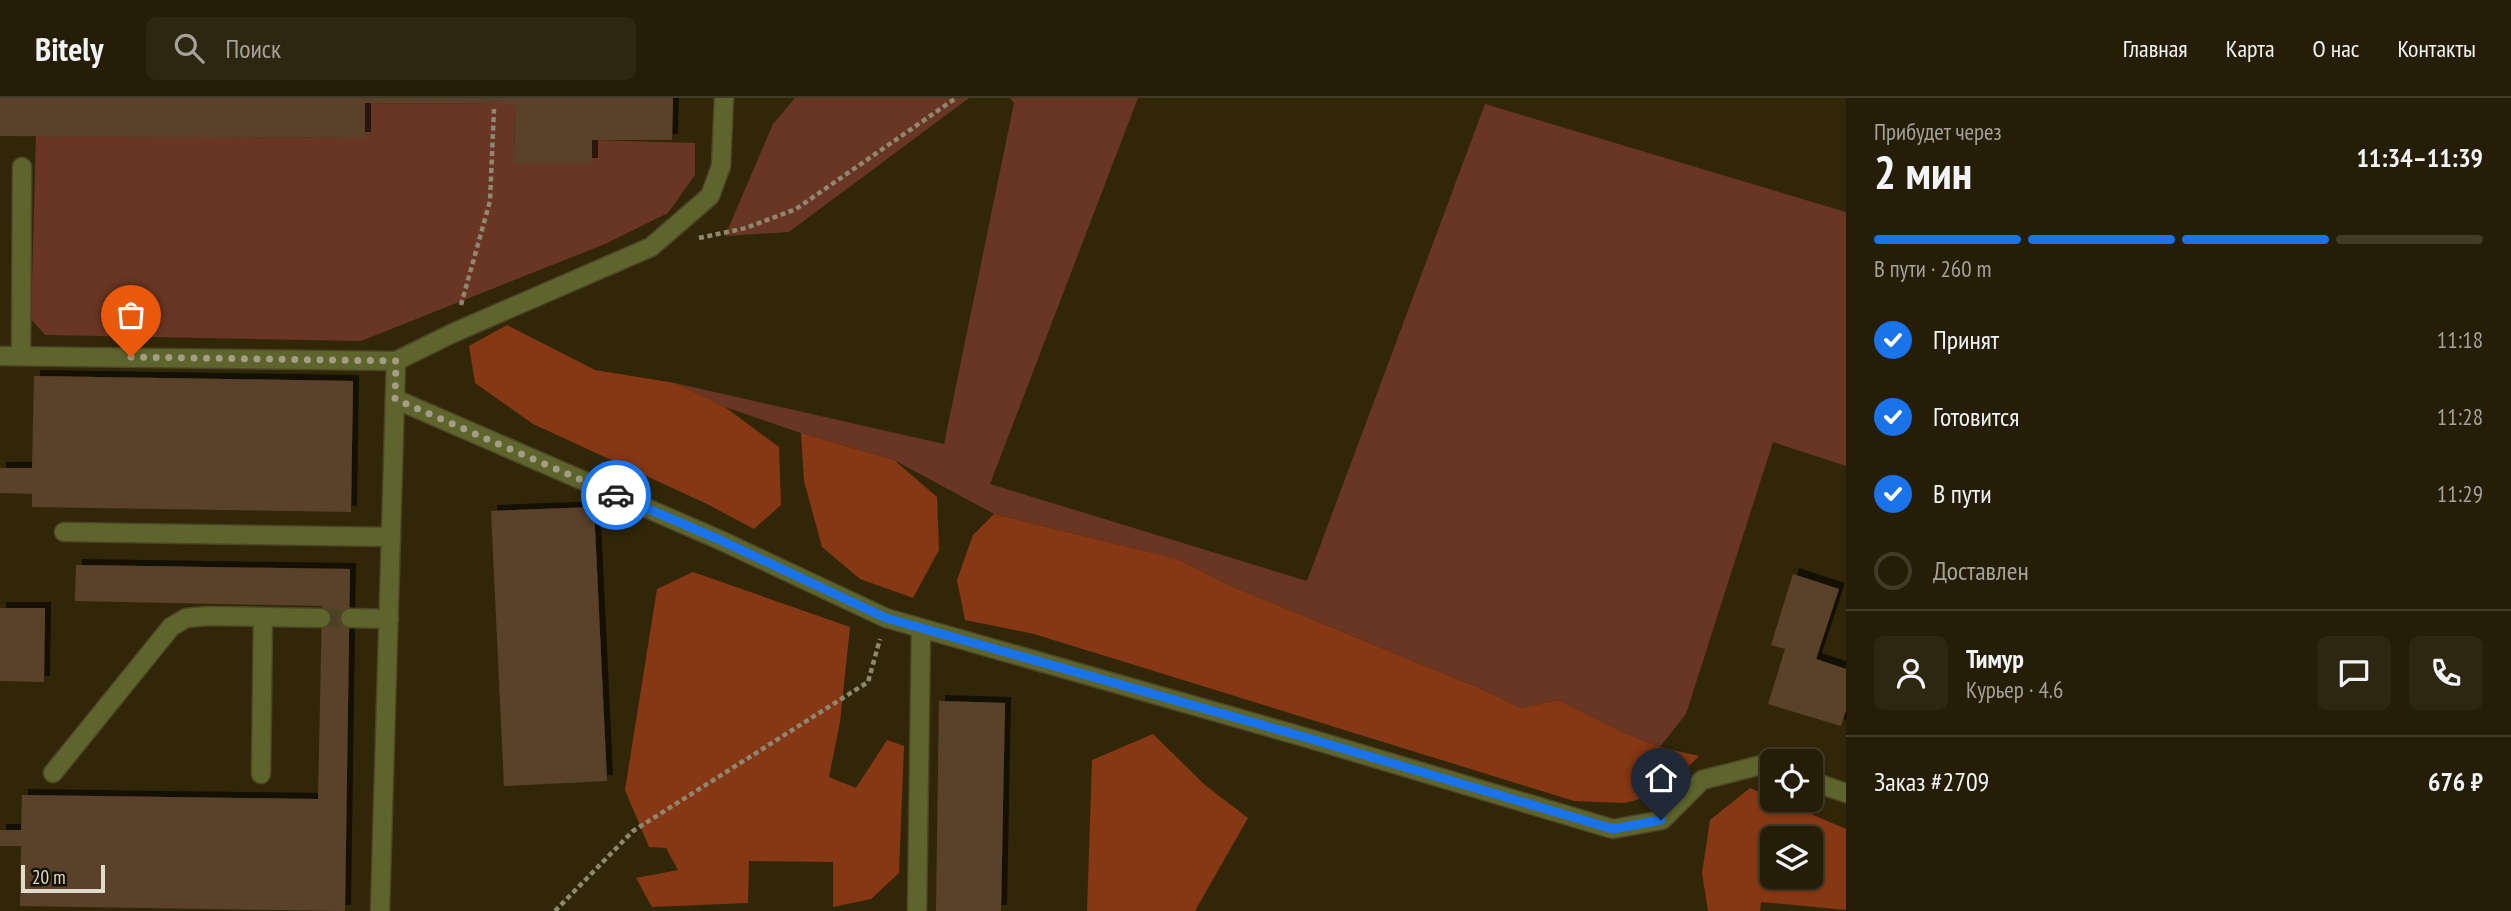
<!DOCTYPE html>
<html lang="ru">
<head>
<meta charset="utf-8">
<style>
  body { margin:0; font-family:"PT Sans Narrow",sans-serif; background:#2d2610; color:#f1f3f6; height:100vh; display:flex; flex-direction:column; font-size:26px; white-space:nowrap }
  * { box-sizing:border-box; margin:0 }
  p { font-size:23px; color:#a3a29b }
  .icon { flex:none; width:38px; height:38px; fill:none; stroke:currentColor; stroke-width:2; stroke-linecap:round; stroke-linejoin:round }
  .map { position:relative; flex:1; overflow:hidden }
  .details { display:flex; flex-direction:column; background:#251d06; width:665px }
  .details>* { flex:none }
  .buttons { position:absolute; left:1760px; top:651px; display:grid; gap:14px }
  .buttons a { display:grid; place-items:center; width:63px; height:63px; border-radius:10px; background:#251d06; box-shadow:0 2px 5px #0004,0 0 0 2px #423b28; font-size:35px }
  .scale { position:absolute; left:21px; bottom:18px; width:84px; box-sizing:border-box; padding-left:7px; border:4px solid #e1dbca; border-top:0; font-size:19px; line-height:24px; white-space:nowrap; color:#e1dbca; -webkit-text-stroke:5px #151105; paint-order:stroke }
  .pin { position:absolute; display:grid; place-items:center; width:60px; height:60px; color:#fff; margin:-72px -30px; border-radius:50% 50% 50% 0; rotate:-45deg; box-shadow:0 0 7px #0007 }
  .pin .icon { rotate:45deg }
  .courier { position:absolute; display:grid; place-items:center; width:70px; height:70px; margin:-35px; border:5px solid #1a73e8; border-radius:50%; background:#fff; color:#222; box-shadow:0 2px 9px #0007 }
  .overview em { font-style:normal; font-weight:700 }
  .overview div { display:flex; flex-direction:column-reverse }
  .overview { display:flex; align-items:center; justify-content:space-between; height:119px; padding:0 28px }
  h1 { font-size:46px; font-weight:700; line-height:52px }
  .bar { display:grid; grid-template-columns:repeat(4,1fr); gap:10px 7px; align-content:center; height:84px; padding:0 28px }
  .bar i { height:9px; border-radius:5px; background:#423b28 }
  .bar .active { background:#1a73e8 }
  .bar p { grid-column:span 4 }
  .line { display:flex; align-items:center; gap:18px; padding:0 28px; border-top:2px solid #423b28 }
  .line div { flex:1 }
  .round { display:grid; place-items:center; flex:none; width:74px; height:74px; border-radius:10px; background:#2d2610 }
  ol { padding:0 28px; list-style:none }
  li { display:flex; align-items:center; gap:21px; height:77px }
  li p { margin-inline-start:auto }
  li .icon { padding:7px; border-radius:50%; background:#1a73e8; color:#fff; stroke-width:4 }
  li:last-child { color:#a3a29b }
  li i { width:38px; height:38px; border:4px solid #423b28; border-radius:50% }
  header { display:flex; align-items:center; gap:42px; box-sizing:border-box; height:98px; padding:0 35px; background:#251d06; border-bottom:2px solid #423b28 }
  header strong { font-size:33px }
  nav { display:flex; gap:38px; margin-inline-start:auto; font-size:24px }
  .search { width:490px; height:63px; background:#2d2610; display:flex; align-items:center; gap:18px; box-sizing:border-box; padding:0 24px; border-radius:10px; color:#a3a29b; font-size:26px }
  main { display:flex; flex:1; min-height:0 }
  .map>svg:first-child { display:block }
  .green { fill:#683622 }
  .forest { fill:#863713; fill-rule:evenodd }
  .building { fill:#5a432c; filter:url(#shadow) }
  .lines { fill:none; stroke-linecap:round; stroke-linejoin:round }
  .minor-tunnel { stroke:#4b4225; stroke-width:18; stroke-dasharray:18 9; stroke-linecap:butt }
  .minor-casing { stroke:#4d4427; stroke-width:21 }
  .path { stroke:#8f876f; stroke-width:4.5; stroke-dasharray:5 3.5; stroke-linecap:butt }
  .minor { stroke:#5e652c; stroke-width:18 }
  .done { stroke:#a39c86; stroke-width:7; stroke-dasharray:0 12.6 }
  .route { stroke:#1a73e8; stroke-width:9 }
</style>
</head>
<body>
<header>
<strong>Bitely</strong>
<div class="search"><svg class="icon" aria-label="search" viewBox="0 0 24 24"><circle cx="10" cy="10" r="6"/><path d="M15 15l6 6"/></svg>Поиск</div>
<nav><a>Главная</a><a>Карта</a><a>О нас</a><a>Контакты</a></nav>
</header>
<main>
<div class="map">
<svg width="1846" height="813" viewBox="0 0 1846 813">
  <defs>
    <filter id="shadow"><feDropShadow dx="6" dy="-6" stdDeviation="0" flood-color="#0009"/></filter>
  </defs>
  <rect width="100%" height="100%" fill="#312708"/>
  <g class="green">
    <path d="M795 0H969L789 134 725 138 773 26Z"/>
    <path d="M1010 0H1138L990 386 1307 483 1485 6 1846 114V368L1773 344 1686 616 1660 649 1622 634 1558 602 1521 610 1481 591 1231 488 1178 461 994 416 894 362 801 335 725 309 675 285 944 346 1014 5Z"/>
    <path d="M365 5 515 6 514 65 592 42 695 45V77L668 115 605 146 361 243 45 237 31 221 36 38 364 40Z"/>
  </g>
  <g class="forest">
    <path d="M507 227 595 272 675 285 725 309 779 349 781 407 754 431 705 405 533 326 475 285 469 248Z"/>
    <path d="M801 335 894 362 937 399 939 452 913 500 860 481 822 449 804 383Z"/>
    <path d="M994 416 1178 461 1231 488 1481 591 1521 610 1558 602 1622 634 1660 649 1699 658 1662 695 1625 705 1574 703 1034 536 965 522 957 482 973 437Z"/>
    <path d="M693 474 850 529 840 624 829 679 856 690 887 642 904 648 899 775 871 801 833 809V764L749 763 748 805 652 809 636 780 678 772 666 750 649 749 625 692 657 491Z"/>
    <path d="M1153 636 1205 687 1248 720 1195 813H1087L1092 662Z"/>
    <path d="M1750 690 1846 731V812L1761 804 1760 813H1708L1702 775 1710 722ZM1773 740H1811V779H1773Z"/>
  </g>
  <g class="building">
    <path d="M0 0H673L672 42H592V66H514L515 6 365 5V40L0 38Z"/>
    <path d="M34 278 353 283 351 414 32 409V396L0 395V370H32Z"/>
    <path d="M594 409 607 683 504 688 491 413Z"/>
    <path d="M76 467 350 471 345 813 20 808 21 748H0V732H21L22 697 318 701 322 508 75 503Z"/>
    <path d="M1793 476 1839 491 1816 561 1846 571V612L1841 628 1768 606 1785 551 1771 547Z"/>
    <path d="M0 510H45L44 584 0 583Z"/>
    <path d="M939 603 1005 605 1001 813H936Z"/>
  </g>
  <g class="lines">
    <path class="minor-tunnel" d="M321 520H350"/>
    <defs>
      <g id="minor">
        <path d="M0 258 396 263 453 235 651 149 710 98 721 68 724 0"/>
        <path d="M21 258 22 69"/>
        <path d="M395 301 720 442 886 520 1304 639 1613 731 1662 722 1702 682 1761 667 1773 671"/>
        <path d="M64 434 391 439"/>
        <path d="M350 520 389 521"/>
        <path d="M53 675 171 529 186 520 209 518 321 520"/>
        <path d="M261 676 263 519"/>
        <path d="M1811 683 1846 695"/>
        <path d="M380 813 396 263"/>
        <path d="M917 813 921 530"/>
      </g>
    </defs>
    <use href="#minor" class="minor-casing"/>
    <g class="path">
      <path d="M699 140 746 130 796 111 956 0"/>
      <path d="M461 207 490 103 494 11"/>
      <path d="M555 813 633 733 868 584 880 541"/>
    </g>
    <use href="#minor" class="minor"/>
  </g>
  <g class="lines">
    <path class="done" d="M131 259 396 263 395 301 616 397"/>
    <path class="route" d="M616 397 720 442 886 520 1304 639 1613 731 1661 722"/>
  </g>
</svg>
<div class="buttons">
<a><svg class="icon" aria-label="locate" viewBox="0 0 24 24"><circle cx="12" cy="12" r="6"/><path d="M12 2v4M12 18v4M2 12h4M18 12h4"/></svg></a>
<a><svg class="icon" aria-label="layers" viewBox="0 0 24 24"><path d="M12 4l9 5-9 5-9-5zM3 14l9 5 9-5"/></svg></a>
</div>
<div class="scale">20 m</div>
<div class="pin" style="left:131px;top:259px;background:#ea580c"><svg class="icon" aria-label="bag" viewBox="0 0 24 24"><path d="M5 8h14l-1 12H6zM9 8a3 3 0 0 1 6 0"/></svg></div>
<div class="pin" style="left:1661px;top:722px;background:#1f2937"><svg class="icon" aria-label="home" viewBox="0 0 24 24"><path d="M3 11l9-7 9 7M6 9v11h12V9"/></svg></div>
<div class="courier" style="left:616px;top:397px"><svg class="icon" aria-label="car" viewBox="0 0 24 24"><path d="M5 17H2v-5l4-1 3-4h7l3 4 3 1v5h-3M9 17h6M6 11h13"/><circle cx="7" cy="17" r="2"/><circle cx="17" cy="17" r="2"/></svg></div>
</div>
<section class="details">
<div class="overview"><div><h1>2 мин</h1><p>Прибудет через</p></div><em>11:34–11:39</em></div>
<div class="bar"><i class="active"></i><i class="active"></i><i class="active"></i><i></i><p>В пути · 260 m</p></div>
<ol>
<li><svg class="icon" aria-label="check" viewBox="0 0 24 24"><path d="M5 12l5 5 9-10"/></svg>Принят<p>11:18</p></li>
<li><svg class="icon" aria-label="check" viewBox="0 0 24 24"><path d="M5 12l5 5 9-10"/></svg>Готовится<p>11:28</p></li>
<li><svg class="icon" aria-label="check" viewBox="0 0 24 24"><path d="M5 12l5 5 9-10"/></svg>В пути<p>11:29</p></li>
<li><i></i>Доставлен</li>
</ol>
<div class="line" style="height:126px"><a class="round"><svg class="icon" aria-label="person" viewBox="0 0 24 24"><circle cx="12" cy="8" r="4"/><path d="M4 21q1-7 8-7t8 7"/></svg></a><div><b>Тимур</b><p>Курьер · 4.6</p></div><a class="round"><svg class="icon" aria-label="chat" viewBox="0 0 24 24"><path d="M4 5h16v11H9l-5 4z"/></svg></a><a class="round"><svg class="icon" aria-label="phone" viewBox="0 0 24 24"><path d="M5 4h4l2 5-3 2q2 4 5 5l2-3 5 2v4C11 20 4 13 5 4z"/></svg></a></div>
<div class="line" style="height:91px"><div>Заказ #2709</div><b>676 ₽</b></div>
</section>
</main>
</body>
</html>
